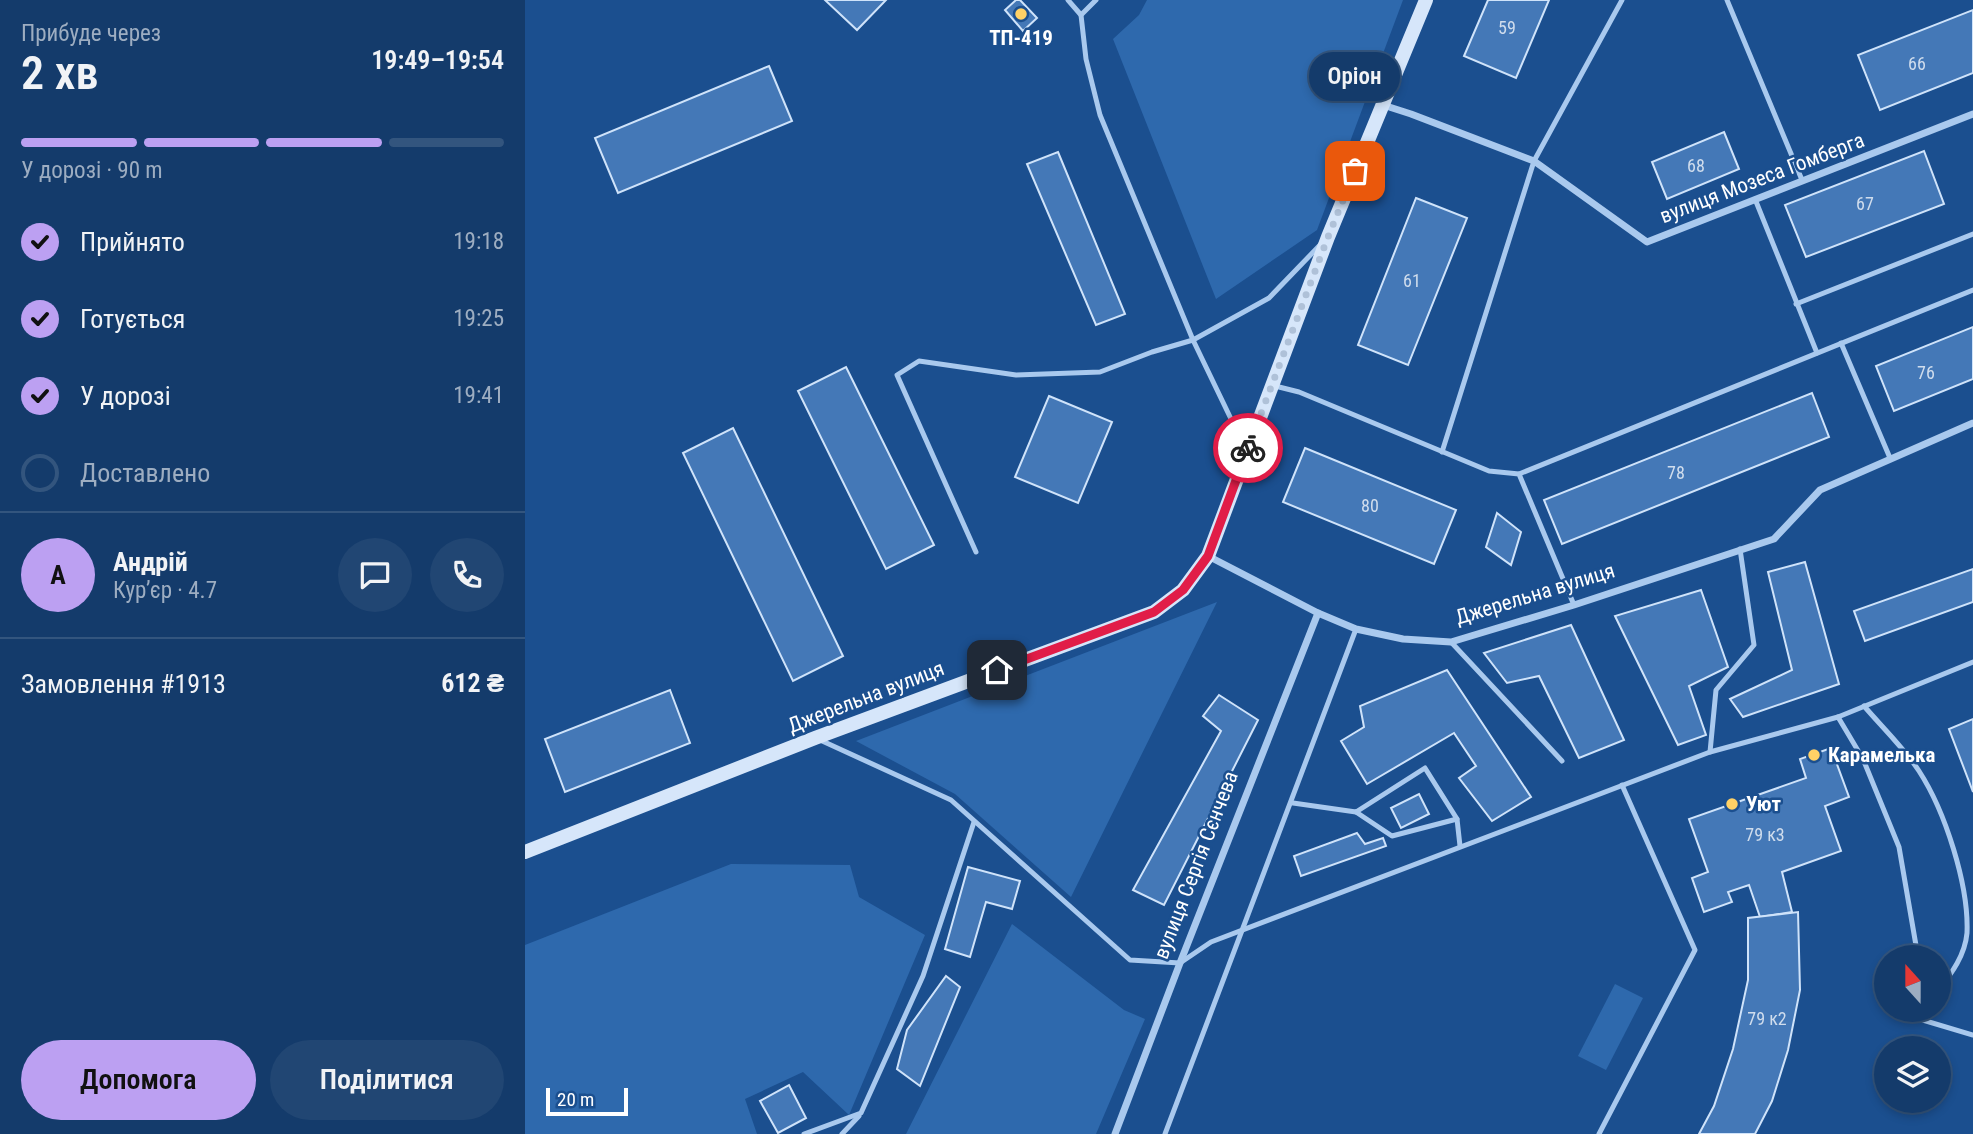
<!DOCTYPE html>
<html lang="uk">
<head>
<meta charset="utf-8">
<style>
  body { margin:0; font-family:"Roboto Condensed",sans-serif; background:#214673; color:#f1f3f6; height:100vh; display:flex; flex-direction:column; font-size:26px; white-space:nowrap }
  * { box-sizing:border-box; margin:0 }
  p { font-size:23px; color:#9dadc1 }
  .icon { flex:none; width:38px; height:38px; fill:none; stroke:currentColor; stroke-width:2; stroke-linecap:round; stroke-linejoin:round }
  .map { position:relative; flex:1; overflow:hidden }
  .panel { display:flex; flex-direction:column; background:#143b6b; width:525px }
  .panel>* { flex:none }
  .needle { width:46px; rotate:339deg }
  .controls { position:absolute; left:1349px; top:945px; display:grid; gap:14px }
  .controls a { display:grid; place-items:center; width:77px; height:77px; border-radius:50%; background:#143b6b; box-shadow:0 4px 10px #0003,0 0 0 2px #33557e; font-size:35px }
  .scale { position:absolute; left:21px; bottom:18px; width:82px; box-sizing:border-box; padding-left:7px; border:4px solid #fff; border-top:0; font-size:19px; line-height:24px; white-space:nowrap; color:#fff; -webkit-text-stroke:5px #1b4f8f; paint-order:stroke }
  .pin { position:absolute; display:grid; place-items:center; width:60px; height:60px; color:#fff; margin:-30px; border-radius:14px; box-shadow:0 4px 10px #0006 }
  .courier { position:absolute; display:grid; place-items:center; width:70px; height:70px; margin:-35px; border:5px solid #e11d48; border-radius:50%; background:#fff; color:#222; box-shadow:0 2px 9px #0007 }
  .bubble { position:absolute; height:49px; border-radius:24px; background:#143b6b; box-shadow:0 4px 10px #0003,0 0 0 2px #33557e; font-size:23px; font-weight:600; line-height:49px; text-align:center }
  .summary em { font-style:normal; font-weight:600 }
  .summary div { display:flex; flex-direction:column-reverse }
  .summary { display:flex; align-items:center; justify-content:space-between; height:119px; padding:0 21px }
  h1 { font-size:46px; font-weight:600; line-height:52px }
  .bar { display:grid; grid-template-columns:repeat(4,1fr); gap:10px 7px; align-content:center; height:84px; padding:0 21px }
  .bar i { height:9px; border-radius:5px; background:#33557e }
  .bar .on { background:#bca0f2 }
  .bar p { grid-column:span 4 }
  .line { display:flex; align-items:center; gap:18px; padding:0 21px; border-top:2px solid #33557e }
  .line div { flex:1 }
  .round { display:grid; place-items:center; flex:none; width:74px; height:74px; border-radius:37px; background:#214673 }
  ol { padding:0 21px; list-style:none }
  li { display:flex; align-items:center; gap:21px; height:77px }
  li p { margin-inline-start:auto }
  li .icon { padding:7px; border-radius:50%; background:#bca0f2; color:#111; stroke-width:4 }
  li:last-child { color:#9dadc1 }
  li i { width:38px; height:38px; border:4px solid #33557e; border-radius:50% }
  .cta { display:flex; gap:14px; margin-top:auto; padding:14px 21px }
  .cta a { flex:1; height:80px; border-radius:42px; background:#bca0f2; color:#111; font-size:28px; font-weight:600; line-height:80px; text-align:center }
  .cta a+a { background:#214673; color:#f1f3f6 }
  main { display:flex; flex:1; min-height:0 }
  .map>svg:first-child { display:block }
  .green { fill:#2e69ad }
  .building { fill:#4478b7; stroke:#cfe3fa; stroke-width:2 }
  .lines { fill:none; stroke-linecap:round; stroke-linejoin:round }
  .lane { stroke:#a9c9ee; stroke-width:5 }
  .street { stroke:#a9c9ee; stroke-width:7 }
  .secondary { stroke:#d6e6fa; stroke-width:14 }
  .done { stroke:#afc1d8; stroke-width:7; stroke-dasharray:0 12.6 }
  .route { stroke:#e11d48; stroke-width:9 }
  .poi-dot { fill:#ffd166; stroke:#1b4f8f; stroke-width:2.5 }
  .labels { text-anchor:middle; stroke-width:5; stroke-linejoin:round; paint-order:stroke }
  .number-label { font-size:18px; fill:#d0dded }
  .poi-label { font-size:21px; font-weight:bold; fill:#fff; stroke:#1b4f8f; text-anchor:start }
  .street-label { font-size:21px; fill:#fff; stroke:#1b4f8f }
</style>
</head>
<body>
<main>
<section class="panel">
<div class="summary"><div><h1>2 хв</h1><p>Прибуде через</p></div><em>19:49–19:54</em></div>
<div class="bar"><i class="on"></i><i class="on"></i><i class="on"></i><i></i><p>У дорозі · 90 m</p></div>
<ol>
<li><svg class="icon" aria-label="check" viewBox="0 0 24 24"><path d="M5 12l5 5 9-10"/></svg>Прийнято<p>19:18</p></li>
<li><svg class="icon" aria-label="check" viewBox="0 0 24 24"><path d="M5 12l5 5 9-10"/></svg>Готується<p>19:25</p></li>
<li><svg class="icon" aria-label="check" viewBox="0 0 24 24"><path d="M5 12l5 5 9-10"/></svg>У дорозі<p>19:41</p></li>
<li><i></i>Доставлено</li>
</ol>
<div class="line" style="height:126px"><b class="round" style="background:#bca0f2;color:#111">А</b><div><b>Андрій</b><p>Кур’єр · 4.7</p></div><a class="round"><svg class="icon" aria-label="chat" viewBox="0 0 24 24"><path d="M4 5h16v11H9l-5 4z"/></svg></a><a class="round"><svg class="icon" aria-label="phone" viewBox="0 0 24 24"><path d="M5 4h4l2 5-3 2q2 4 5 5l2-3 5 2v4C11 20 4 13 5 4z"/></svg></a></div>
<div class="line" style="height:91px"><div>Замовлення #1913</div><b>612 ₴</b></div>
<div class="cta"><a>Допомога</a><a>Поділитися</a></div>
</section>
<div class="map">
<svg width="1448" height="1134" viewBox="0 0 1448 1134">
  <rect width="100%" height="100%" fill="#1b4f8f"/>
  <g class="green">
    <path d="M622 0H878L792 230 691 299 588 39 614 15Z"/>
    <path d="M692 602 546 897 430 794 331 741Z"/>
    <path d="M206 864 325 865 334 897 400 935 324 1115 278 1072 220 1099 232 1134H0V945Z"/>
    <path d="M487 924 599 1010 620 1019 571 1134H381Z"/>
    <path d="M1090 984 1118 998 1081 1070 1053 1056Z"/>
  </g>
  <g class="building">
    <path d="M300 0H361L332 30Z"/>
    <path d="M491 0H495L512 18 498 31 480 10Z"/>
    <path d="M963 0H1024L991 78 939 56Z"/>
    <path d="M1448 10V73L1355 110 1333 55Z"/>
    <path d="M244 66 267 121 93 193 70 138Z"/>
    <path d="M1199 132 1214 169 1142 199 1127 162Z"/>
    <path d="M1399 151 1419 204 1281 257 1260 205Z"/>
    <path d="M533 152 600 314 571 325 502 164Z"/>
    <path d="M891 198 942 218 883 365 833 345Z"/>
    <path d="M1448 327V379L1369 411 1351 366Z"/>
    <path d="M321 367 409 545 361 569 273 391Z"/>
    <path d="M1287 393 1304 437 1037 544 1019 500Z"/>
    <path d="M524 396 587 422 553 503 490 477Z"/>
    <path d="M208 428 318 656 268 681 158 453Z"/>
    <path d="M780 448 931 510 909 564 758 502Z"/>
    <path d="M972 513 996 532 986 565 961 547Z"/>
    <path d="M1280 562 1314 684 1218 717 1205 699 1267 670 1243 572Z"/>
    <path d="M1448 569V602L1340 641 1329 611Z"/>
    <path d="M1176 590 1203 667 1164 686 1181 735 1153 745 1090 616Z"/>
    <path d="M1046 625 1099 740 1054 758 1014 676 982 683 959 653Z"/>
    <path d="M922 670 1006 797 967 821 934 778 951 766 929 733 842 784 816 741 839 727 835 706Z"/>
    <path d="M145 690 165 743 40 792 20 739Z"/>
    <path d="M694 695 733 720 639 905 608 890 696 731 678 716Z"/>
    <path d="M1448 719V792L1424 729Z"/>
    <path d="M1306 748 1324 797 1300 806 1316 851 1257 872 1267 912 1235 917 1224 885 1203 892 1207 902 1179 912 1167 878 1183 872 1164 819 1281 778 1275 759Z"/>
    <path d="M894 794 904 814 876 828 866 808Z"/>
    <path d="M832 833 840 844 858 838 861 846 776 876 769 856Z"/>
    <path d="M443 867 495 881 487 909 461 902 445 957 420 949Z"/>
    <path d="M1273 912 1275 990 1263 1050 1247 1101 1230 1134H1174L1189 1106 1208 1049 1223 980V918Z"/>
    <path d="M421 976 435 987 395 1086 372 1069 382 1030Z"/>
    <path d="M264 1085 281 1118 253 1133 235 1101Z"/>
  </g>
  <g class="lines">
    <g class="lane">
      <path d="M543 0 556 15"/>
      <path d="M571 0 556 15 561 59 575 115 668 340 720 448"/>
      <path d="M1202 0 1277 180"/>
      <path d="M1230 199 1292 353"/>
      <path d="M1271 304 1448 234"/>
      <path d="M1316 343 1365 458"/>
      <path d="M750 386 774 392 964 471 994 474 1049 605"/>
      <path d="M917 452 1009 161 1097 0"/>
      <path d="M994 474 1448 290"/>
      <path d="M451 552 372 375 394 361 491 375 575 372 627 352 668 340 744 298 796 244"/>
      <path d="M926 642 1037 761"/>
      <path d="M1339 706C1357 727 1379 748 1394 771 1420 811 1444 885 1442 933 1440 955 1427 973 1414 989"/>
      <path d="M1313 717 1338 759 1374 847 1393 957"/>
      <path d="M295 740 426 800 605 960 655 963 686 942 1185 752 1313 717 1448 662"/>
      <path d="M1185 752 1191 690 1229 645 1215 549"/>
      <path d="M768 803 831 812 900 768 932 819 935 846"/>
      <path d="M831 812 867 836 932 819"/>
      <path d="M1391 1010V1018L1448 1035"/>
      <path d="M279 1134 336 1113 398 976 449 822"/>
      <path d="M317 1134 334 1116"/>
      <path d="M640 1134 831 629"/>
      <path d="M1074 1134 1170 950 1097 785"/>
    </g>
    <g class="street">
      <path d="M858 105 886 114 1009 161 1122 242 1448 114"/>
      <path d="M683 556 793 613 831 629 878 639 926 642 1049 605 1249 539 1295 490 1448 423"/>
      <path d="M590 1134 655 963 793 613"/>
    </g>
    <path class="secondary" d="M0 852 290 738 629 612 658 590 683 556 803 237 901 0"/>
  </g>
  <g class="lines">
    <path class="done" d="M723 448 803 237 830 171"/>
    <path class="route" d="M472 670 629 612 658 590 683 556 723 448"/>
  </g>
  <g class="poi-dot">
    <circle cx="496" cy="14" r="7"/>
    <circle cx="1289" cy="755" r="7"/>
    <circle cx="1207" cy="804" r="7"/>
  </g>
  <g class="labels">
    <g class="number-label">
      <text x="982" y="34">59</text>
      <text x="1392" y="70">66</text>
      <text x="1171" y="172">68</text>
      <text x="1340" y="210">67</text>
      <text x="887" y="287">61</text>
      <text x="1401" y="379">76</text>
      <text x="1151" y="479">78</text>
      <text x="845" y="512">80</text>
      <text x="1240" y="841">79 к3</text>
      <text x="1242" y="1025">79 к2</text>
    </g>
    <g class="poi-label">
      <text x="496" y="45" text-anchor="middle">ТП-419</text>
      <text x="1303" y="762">Карамелька</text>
      <text x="1221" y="811">Уют</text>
    </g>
    <g class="street-label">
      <text transform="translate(1237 178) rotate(-21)" y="7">вулиця Мозеса Гомберга</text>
      <text transform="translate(1010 594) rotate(-17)" y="7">Джерельна вулиця</text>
      <text transform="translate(341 697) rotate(-21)" y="7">Джерельна вулиця</text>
      <text transform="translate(671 865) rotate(-69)" y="7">вулиця Сергія Сєнчева</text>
    </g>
  </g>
</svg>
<div class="controls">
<a><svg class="needle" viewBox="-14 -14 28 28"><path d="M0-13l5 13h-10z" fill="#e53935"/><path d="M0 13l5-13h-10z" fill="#9dadc1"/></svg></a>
<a><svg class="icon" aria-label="layers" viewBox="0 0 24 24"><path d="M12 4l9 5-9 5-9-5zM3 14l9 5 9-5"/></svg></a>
</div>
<div class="scale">20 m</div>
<div class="pin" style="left:830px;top:171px;background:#ea580c"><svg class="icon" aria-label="bag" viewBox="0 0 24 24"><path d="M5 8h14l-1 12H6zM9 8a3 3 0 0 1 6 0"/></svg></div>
<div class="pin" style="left:472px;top:670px;background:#1f2937"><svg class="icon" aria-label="home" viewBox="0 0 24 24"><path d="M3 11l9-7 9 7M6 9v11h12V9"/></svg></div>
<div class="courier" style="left:723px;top:448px"><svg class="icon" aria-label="bike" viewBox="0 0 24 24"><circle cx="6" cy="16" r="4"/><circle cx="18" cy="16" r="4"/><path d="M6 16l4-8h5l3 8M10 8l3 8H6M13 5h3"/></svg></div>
<div class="bubble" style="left:784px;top:52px;width:91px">Оріон</div>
</div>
</main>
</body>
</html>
